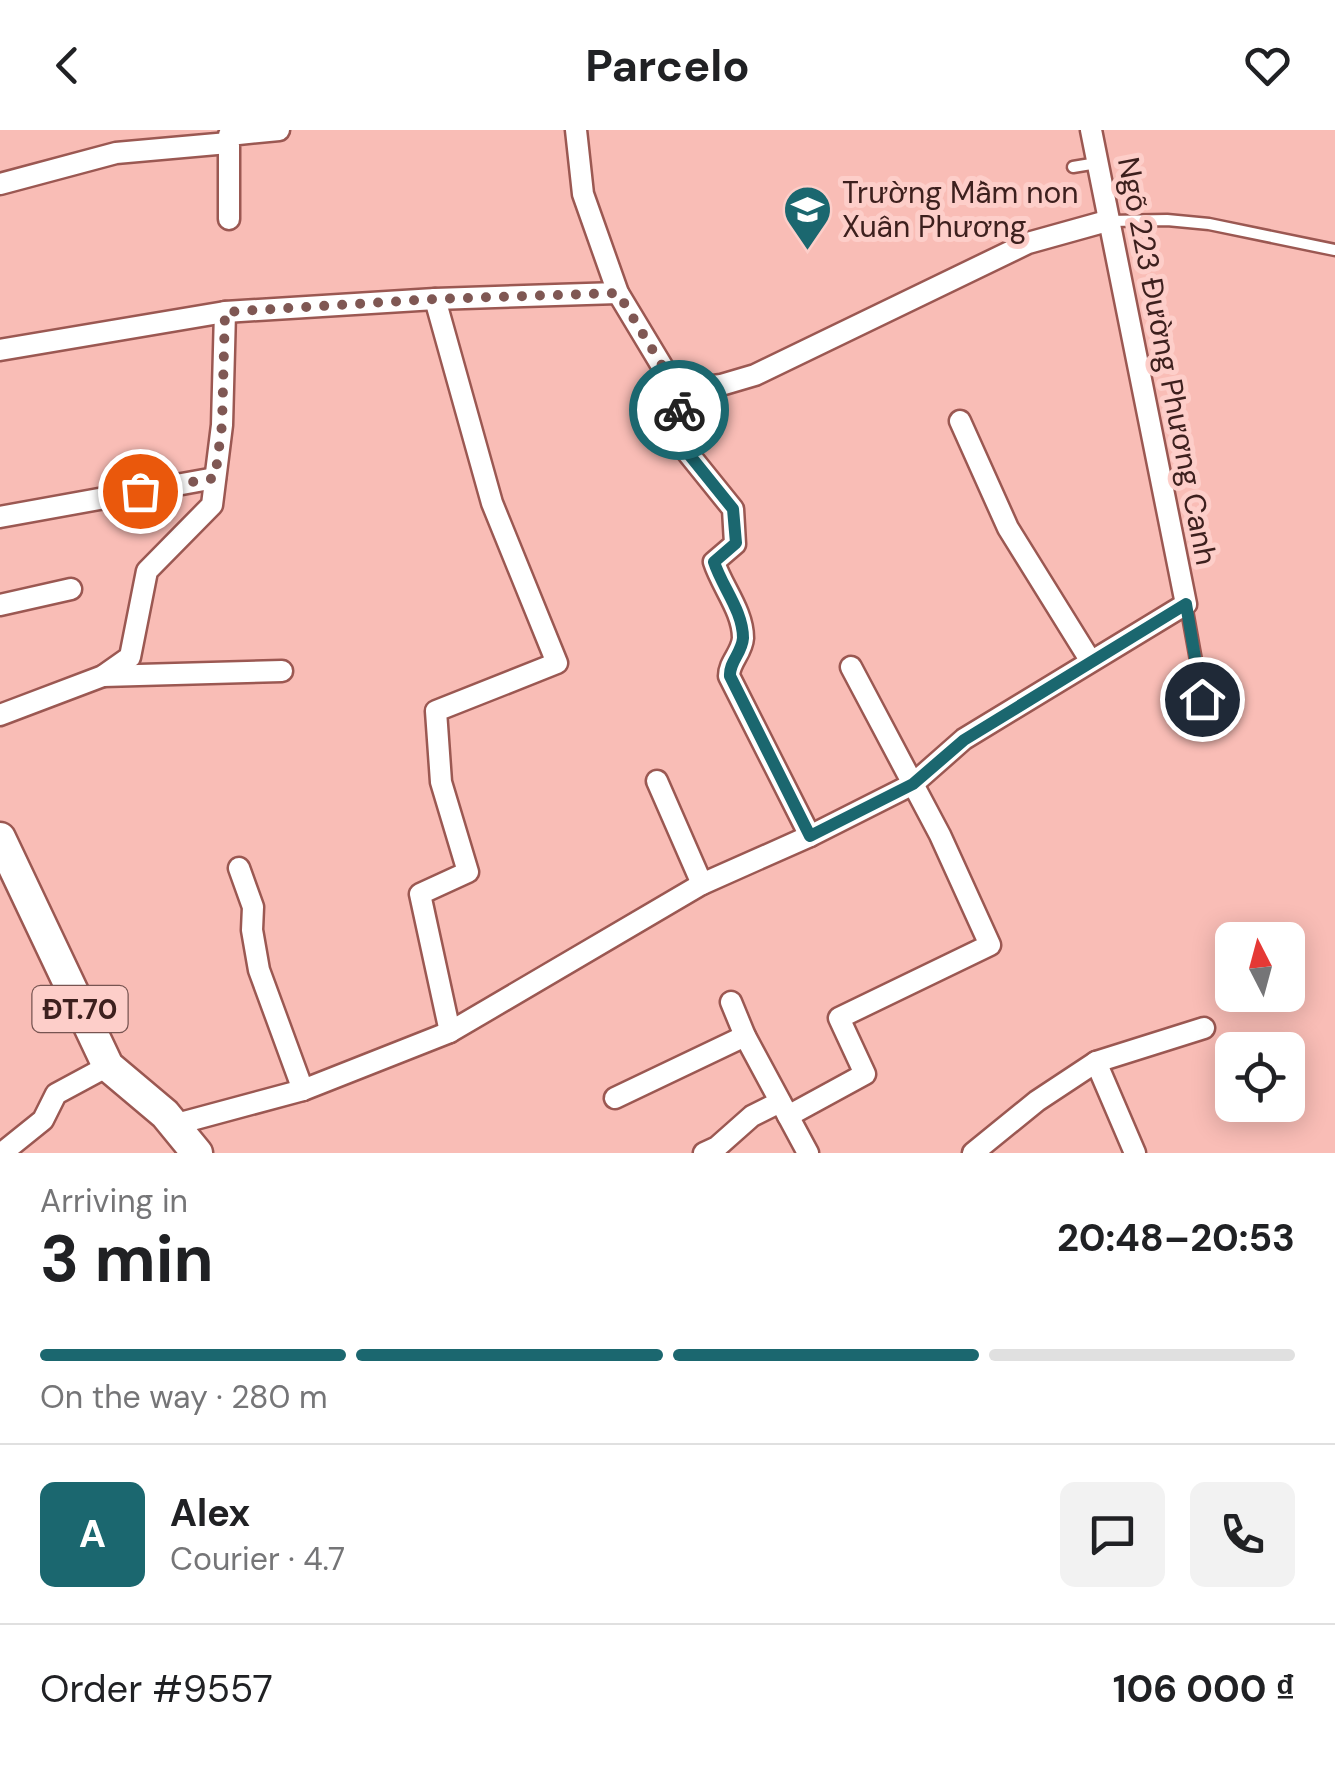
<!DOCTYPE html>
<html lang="en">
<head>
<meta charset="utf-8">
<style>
  body { margin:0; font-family:"DM Sans",sans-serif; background:#f2f2f2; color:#202124; height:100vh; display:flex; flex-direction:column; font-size:38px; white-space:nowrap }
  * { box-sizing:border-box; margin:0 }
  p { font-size:32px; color:#757577 }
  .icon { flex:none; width:55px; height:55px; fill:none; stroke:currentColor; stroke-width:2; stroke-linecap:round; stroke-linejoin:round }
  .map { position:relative; height:1023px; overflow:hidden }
  .drawer { display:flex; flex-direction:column; background:#fff; flex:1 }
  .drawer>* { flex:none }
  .needle { width:65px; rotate:354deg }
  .controls { position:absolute; left:1215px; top:792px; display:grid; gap:20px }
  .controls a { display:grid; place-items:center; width:90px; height:90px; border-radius:15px; background:#fff; box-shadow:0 5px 25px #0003; font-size:50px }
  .pin { position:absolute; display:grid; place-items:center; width:85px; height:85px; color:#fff; margin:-42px; border:5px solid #fff; border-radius:50%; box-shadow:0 2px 10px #0007 }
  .courier { position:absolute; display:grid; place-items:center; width:100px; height:100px; margin:-50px; border:8px solid #1b676f; border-radius:50%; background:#fff; color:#222; box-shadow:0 2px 12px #0007 }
  .overview em { font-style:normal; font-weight:700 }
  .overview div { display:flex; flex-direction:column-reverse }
  .overview { display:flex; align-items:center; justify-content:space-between; height:170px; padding:0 40px }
  h1 { font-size:65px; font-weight:700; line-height:75px }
  .bar { display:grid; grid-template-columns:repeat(4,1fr); gap:15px 10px; align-content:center; height:120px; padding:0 40px }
  .bar i { height:12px; border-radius:8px; background:#e0e0e0 }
  .bar .selected { background:#1b676f }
  .bar p { grid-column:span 4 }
  .line { display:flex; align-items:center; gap:25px; padding:0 40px; border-top:2px solid #e0e0e0 }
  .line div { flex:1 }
  .round { display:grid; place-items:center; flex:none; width:105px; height:105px; border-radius:15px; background:#f2f2f2 }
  header { display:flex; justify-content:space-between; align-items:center; height:130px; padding:0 40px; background:#fff; font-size:45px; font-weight:700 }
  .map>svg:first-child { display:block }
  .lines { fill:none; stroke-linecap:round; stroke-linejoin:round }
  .lane-casing { stroke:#9b5852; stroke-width:15 }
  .street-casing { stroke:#9b5852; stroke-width:25 }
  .primary-casing { stroke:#9b5852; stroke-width:35 }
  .lane { stroke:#fff; stroke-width:10 }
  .street { stroke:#fff; stroke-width:20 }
  .primary { stroke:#fff; stroke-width:30 }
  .done { stroke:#7f5753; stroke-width:10; stroke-dasharray:0 18 }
  .route { stroke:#1b676f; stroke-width:12 }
  .labels { text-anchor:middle; stroke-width:10; stroke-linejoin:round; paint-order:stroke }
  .shield { fill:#fdcec9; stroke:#775451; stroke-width:2.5 }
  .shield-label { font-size:28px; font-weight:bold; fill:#3d201e }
  .poi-label { font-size:30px; fill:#3d201e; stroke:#fdcec9; text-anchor:start }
  .street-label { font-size:30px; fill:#3d201e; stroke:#fdcec9 }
</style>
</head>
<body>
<header><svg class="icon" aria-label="back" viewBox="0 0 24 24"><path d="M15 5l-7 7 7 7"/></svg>Parcelo<svg class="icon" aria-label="heart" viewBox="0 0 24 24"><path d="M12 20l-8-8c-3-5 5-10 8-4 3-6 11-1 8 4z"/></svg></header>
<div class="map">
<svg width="1335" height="1023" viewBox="0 0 1335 1023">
  <rect width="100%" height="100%" fill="#f9bdb6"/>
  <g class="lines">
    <defs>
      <g id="lane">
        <path d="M1073 37 1097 33"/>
        <path d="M1109 91 1167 90 1209 94 1335 120"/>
        <path d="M1186 475 1203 569"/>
      </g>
      <g id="street">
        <path d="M576 0 583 64 618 163 677 261 683 317 733 379 735 414 714 432C722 457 743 481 743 508 742 523 729 532 729 546L810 706"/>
        <path d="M0 54 116 23 228 13"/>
        <path d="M229 89V5L279 0"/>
        <path d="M435 169 492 373 557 533 436 581 441 652 468 742 420 764 450 902"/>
        <path d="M0 220 225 182 435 169 618 163"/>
        <path d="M677 261 721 255 755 245 1028 113 1107 91"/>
        <path d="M960 291 1008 398 1090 530"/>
        <path d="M0 387 215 348"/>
        <path d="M0 475 71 459"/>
        <path d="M103 546 282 541"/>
        <path d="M0 585 103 546 130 527 147 441 212 375 222 295 225 182"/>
        <path d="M657 651 702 754"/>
        <path d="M239 738 253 777 252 800 259 840 303 960"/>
        <path d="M731 872 745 906 808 1023"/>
        <path d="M1096 932 1135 1023"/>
        <path d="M615 968 745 906"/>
        <path d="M788 986 865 944 839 888 990 815 940 705 851 537"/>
        <path d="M173 995 303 960 450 902 702 754 810 706 913 654 964 609 1186 474 1091 0"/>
        <path d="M2 1023 43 990 56 964 108 936"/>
        <path d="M704 1023 717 1017 752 986 780 972"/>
        <path d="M973 1023 1037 971 1096 932 1204 898"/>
      </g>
      <path id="primary" d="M0 708 108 936 165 984 197 1023"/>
    </defs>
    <use href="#lane" class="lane-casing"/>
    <use href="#street" class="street-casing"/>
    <use href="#primary" class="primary-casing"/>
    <use href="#lane" class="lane"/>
    <use href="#street" class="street"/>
    <use href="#primary" class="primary"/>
  </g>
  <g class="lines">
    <path class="done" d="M140 361 215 348 222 295 225 182 435 169 618 163 677 260 679 280"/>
    <path class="route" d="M679 280 683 317 733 379 736 413 714 432C722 457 743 481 743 508 742 523 729 532 730 546L810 706 913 654 964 610 1186 474 1202 569"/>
  </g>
  <defs>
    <symbol id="school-pin" viewBox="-11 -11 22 30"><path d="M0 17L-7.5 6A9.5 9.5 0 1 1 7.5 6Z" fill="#1b676f" stroke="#fdcec9"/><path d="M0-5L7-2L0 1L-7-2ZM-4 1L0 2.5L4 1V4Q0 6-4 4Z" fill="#fff"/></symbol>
  </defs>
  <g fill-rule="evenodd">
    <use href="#school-pin" x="780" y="52" width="55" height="75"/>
  </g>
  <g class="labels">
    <rect class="shield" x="32.5" y="856" width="95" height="46" rx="8"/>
    <g class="shield-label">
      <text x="80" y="889">ĐT.70</text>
    </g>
    <g class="poi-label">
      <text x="842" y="73">Trường Mầm non<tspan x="842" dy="34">Xuân Phương</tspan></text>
    </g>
    <g class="street-label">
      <text transform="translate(1167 231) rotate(79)" y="10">Ngõ 223 Đường Phương Canh</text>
    </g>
  </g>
</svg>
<div class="controls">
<a><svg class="needle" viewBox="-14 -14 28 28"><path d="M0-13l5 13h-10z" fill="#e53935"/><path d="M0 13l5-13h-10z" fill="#757577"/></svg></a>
<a><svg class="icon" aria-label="locate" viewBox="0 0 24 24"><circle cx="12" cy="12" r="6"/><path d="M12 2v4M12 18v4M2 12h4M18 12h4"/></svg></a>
</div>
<div class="pin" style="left:140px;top:361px;background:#ea580c"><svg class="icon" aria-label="bag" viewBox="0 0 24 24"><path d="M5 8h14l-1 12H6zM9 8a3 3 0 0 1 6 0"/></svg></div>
<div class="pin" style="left:1202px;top:569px;background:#1f2937"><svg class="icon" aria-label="home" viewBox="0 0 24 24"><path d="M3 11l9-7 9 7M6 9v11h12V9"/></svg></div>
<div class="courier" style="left:679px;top:280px"><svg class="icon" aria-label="bike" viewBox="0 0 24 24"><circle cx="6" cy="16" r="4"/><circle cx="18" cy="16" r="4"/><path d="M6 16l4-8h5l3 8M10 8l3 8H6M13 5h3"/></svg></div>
</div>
<section class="drawer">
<div class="overview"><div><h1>3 min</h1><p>Arriving in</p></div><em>20:48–20:53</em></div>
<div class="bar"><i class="selected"></i><i class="selected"></i><i class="selected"></i><i></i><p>On the way · 280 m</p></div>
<div class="line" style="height:180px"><b class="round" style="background:#1b676f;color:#fff">A</b><div><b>Alex</b><p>Courier · 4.7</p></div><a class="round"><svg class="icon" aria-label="chat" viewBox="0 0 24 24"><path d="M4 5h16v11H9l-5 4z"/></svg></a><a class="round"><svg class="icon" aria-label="phone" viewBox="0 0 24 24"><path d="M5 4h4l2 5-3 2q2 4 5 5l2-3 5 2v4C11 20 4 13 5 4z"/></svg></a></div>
<div class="line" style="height:130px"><div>Order #9557</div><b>106 000 ₫</b></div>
</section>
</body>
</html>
